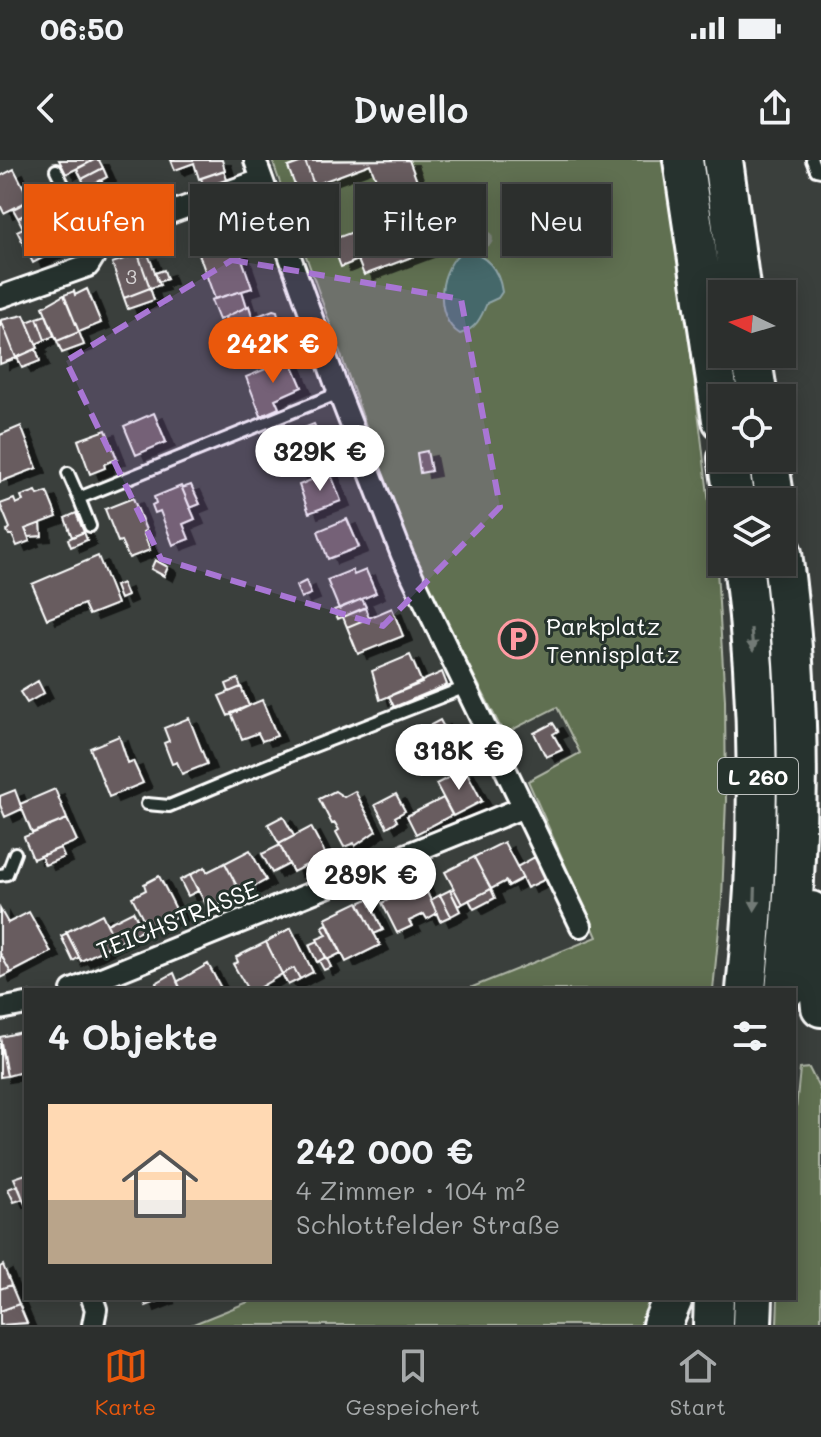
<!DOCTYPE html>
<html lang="de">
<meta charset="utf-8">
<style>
body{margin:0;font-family:Mali,sans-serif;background:#343735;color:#f1f3f6;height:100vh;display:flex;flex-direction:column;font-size:30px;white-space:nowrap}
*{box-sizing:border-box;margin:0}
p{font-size:26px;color:#a6a9aa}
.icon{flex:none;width:44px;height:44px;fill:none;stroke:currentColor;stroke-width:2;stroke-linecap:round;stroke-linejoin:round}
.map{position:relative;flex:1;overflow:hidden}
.panel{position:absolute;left:24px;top:828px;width:772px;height:312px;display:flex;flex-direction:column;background:#2c2f2d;border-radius:0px;box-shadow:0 4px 20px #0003,0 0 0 2px #484a49}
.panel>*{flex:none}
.guide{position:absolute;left:24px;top:24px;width:774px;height:72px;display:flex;gap:16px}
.needle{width:52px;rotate:275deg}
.fabs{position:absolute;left:708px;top:120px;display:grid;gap:16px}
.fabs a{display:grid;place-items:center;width:88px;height:88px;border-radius:0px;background:#2c2f2d;box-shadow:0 4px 20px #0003,0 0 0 2px #484a49;font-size:40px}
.price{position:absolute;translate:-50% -68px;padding:0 18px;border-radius:28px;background:#fff;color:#222;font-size:26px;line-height:52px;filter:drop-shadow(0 2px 4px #0008)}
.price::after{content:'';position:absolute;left:50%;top:48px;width:24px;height:18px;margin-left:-12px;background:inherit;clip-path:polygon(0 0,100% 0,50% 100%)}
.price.on{background:#ea580c;color:#fff}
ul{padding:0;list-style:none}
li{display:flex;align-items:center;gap:24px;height:200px;padding:0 24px}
li span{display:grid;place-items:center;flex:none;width:224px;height:160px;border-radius:0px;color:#555}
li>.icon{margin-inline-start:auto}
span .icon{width:96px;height:96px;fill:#fffc;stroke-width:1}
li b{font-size:34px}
h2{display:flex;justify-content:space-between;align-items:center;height:96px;padding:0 24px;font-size:34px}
.tag{padding:0 28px;border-radius:0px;background:#2c2f2d;box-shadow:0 4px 20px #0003,0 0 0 2px #484a49;font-size:28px;line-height:72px}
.tag.on{background:#ea580c;color:#fff}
.status{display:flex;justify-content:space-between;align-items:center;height:56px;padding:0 40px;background:#2c2f2d;direction:ltr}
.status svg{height:22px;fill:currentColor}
header{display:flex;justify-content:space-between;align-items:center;height:104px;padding:0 24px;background:#2c2f2d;font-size:36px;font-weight:600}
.menu{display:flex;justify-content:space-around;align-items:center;height:112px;border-top:2px solid #484a49;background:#2c2f2d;font-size:22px;color:#a6a9aa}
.menu a{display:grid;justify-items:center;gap:4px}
.menu .on{color:#ea580c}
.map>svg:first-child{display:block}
.green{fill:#606f51;stroke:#b0b7a8;stroke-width:2}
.water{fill:#44676b;stroke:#8fa4a6;stroke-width:2}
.building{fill:#675c5f;stroke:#fff;stroke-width:2;filter:url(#shadow)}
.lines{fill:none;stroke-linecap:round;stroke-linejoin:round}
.lane-casing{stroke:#fff;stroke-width:16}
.street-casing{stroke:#fff;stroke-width:26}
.highway-casing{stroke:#fff;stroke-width:44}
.lane{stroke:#26332d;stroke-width:10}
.street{stroke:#26332d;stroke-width:20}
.highway{stroke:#26332d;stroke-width:38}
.tree{fill:#7f857c}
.oneway{fill:#727a76}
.marked{fill:#a976d5;fill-opacity:0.2;stroke:#a976d5;stroke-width:6;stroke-dasharray:16 10;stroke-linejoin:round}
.labels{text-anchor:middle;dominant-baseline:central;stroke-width:6;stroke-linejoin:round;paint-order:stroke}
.number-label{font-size:20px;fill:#d9d6d7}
.shield{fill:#26332d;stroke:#bec2c0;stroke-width:2}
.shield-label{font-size:22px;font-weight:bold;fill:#fff}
.poi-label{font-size:24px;fill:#fff;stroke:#26332d;text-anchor:start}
.street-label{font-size:24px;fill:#fff;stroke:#26332d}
</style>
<div class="status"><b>06:50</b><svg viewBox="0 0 49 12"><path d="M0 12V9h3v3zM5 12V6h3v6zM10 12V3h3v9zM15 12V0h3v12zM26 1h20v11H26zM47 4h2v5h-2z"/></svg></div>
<header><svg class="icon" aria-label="back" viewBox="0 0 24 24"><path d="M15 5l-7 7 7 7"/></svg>Dwello<svg class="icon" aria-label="share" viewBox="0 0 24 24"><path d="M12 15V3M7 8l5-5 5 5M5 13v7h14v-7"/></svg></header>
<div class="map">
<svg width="821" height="1165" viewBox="0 0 821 1165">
<defs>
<filter id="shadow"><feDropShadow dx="9" dy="5" stdDeviation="0" flood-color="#0009"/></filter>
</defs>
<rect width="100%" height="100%" fill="#3a3f3c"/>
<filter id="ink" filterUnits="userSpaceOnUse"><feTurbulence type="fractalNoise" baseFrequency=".0125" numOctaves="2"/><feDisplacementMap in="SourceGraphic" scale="16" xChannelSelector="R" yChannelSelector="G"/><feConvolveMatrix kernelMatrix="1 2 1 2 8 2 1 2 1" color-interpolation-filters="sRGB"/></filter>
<g filter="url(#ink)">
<!-- green -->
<path class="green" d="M272,0H668L717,410L725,540L726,640L722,739L713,830H465L597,777L528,621L580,593L557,547L504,574L411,393Z
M809,908L821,932V1165H777L778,1138H794V969L800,909Z
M258,1138H656L642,1165H191Z"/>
<!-- water -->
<path class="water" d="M464,90C487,95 499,109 502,132L498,138L487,143C481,158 476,169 460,174C432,156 439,106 464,90Z"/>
<!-- building -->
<path class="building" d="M59,0H94L66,14Z
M94,0H99L103,8L82,19L77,9Z
M171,0H222L225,10L199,19L194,3L175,10Z
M409,0L441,86L364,115L358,100L341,107L331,80L402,54L391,25L380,29L370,4L314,25L305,1Z
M305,1L322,46L305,52L288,7Z
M103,8L107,17L86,28L82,19Z
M14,9L30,40L4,53L0,45V16Z
M224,10L227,20L204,28L201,18Z
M101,20L117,52L91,65L75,33Z
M33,39L38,48L18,58L13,49Z
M235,42L240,56L228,60L227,56L213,61L210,51Z
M38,48L43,58L23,68L18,58Z
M227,56L252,128L215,139L190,69Z
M43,58L59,89L33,103L17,71Z
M138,94L150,128L124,138L112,103Z
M148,94L160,125L150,128L139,97Z
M164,110L167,119L158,122L155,113Z
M150,128L154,140L128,149L124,138Z
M87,129L101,163L79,172L64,135L74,131L75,135Z
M242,131L247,147L219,160L211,140Z
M64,135L79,172L57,181L43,147Z
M249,146L253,159L229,167L225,157Z
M273,150L277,151L284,178L236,199L221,170Z
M24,155L38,188L16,198L1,160Z
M46,155L54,176L45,180L37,158Z
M37,158L45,180L36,184L27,162Z
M1,160L16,198L0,204V161Z
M79,172L84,185L62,193L57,181Z
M36,189L40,201L22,208L17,197Z
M290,199L302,227L275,239L279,248L261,256L246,217Z
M154,253L166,282L136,295L124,266Z
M314,264L327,292L310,298L307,291L291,297L283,276Z
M21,266L37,308L0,322V275Z
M106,270L117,299L104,304L105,308L90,314L78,280Z
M427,291L431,311L420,313L417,293Z
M327,292L331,300L298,314L295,308L311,301L310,298Z
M330,312L341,341L309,353L299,325Z
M191,325L200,344L190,348L182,328Z
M181,326L195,359L183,364L189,379L173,385L160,351L155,353L152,345L156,343L154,337Z
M36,331L38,335L47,332L57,357L25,369L30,381L17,386L12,375H9L7,371L10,368L0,344L14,339L16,344L23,341L21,336Z
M133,338L146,370L143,372L150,390L129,398L121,381L118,382L105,349Z
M76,353L84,372L72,377L65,358Z
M347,359L359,387L328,399L318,371Z
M41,363L42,376L29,377L25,369Z
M84,372L87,380L71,387L68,379Z
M98,396L117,444L89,455L84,444L47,459L32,424Z
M155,400L168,407L164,416L151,409Z
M352,410L354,415L366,410L376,433L339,449L327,420Z
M306,421L311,434L301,438L296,426Z
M122,423L127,436L120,439L115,426Z
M362,439L366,447L338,459L334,450Z
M365,448L369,458L347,467L343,457Z
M392,448L403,476L358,494L347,467Z
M410,495L422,523L380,540L372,511Z
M442,512L447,525L394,547L389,536Z
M238,519L241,527L229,532L226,524Z
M38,521L44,533L27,543L20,532Z
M241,527L249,546L228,556L219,536Z
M262,540L277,576L262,581L258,573L242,579L231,553Z
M189,558L207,604L182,614L177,602L172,604L164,583L169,581L164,568Z
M440,560L457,591L428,606L412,575Z
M553,563L558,571L553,574L562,590L546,597L534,573Z
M119,576L128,603L133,601L143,623L109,637L90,588Z
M420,590L428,606L413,613L407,604L405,597Z
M465,609L482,641L453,656L436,624Z
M55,629L67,659L32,673L20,644Z
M15,630L22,649L5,657L0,645V636Z
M335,631L344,637L355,631L376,671L355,686L354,683L344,687L336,672L339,670L335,663L332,664L319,639Z
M396,634L405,651L395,657L397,661L387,667L375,645Z
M443,638L452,655L416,674L407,656Z
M283,656L294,676L279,684L268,664Z
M67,659L77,681L33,699L24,677Z
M311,667L326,695L293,712L279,684Z
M504,682L523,718L508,726L506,721L491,729L474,697Z
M280,685L289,704L272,713L262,694Z
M60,688L64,697L45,705L41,696Z
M250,690L266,720L241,734L225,703Z
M474,697L491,729L462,744L445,712Z
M535,697L546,719L527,728L517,707Z
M225,703L241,734L209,750L190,715L205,707L207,712Z
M190,715L198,731L188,736L180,720Z
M159,716L179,755L149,770L132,737L146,730L144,724Z
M422,722L437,753L427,759L424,754L409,761L412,766L397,773L382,743Z
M454,729L462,744L458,746L450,730Z
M491,729L495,738L474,749L469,740Z
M450,730L460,751L451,756L440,735Z
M440,735L451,756L440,761L431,740Z
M368,739L383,770L374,774L359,743Z
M358,742L380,785L346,802L325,758Z
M0,749L8,763L29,752L51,792L11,813L0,793Z
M133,751L143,770L116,783L107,764Z
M102,754L116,783L81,801L66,772Z
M327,764L341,793L327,800L317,779L327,775L322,767Z
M291,768L313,812L300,819L294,808L282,814L266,782Z
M67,773L79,797L73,801L61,776Z
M318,781L326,797L317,802L309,785Z
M266,782L282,814L255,830H248L233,804L238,802L236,797Z
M0,793L11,813L1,818L0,816Z
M326,797L331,807L324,810L319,801Z
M208,804L222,830H181L177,822Z
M294,808L300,819L288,825L282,814Z
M174,813L181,830H160L156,823Z
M22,872L26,892V911L7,916L0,877Z
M0,883L7,916L0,917Z
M26,1014V1046L14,1018Z
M18,1025L23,1039L14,1042L8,1029Z
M3,1105L11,1125L0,1129V1107Z
M11,1125L19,1144L0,1151V1129Z
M143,1138H166L146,1146Z
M19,1144L27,1163L0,1165V1151Z"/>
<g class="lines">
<!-- lane casing -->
<g class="lane-casing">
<path id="lane" d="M812,0L816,10L821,11
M56,10L97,92
M68,313L79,338L339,233
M79,338L90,366
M147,644L169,646L309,588L466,527
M0,715L7,714L15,693"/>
</g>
<!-- street casing -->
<g class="street-casing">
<path id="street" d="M255,0L339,233L402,395L581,766
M0,137L88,106L101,85L117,72L261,20
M72,830L524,647
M0,849L26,844
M92,1138L96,1149L93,1165"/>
</g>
<!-- highway casing -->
<g class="highway-casing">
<path id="highway" d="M683,0L722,260
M723,0L741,134
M751,194L758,238
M728,298L735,342
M768,298L775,342
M782,393C802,540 801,683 785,830
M743,402C761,545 761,687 746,830
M811,751L821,847
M662,1165L673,1138
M713,1165L714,1138
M752,1165L753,1138"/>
</g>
<!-- lane -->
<use href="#lane" class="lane"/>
<!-- street -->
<use href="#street" class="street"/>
<!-- highway -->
<use href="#highway" class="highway"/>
</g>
<!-- trees -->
<circle class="tree" cx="485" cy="79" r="8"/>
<!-- one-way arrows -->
<defs><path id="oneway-solid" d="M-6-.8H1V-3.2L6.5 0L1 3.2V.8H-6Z" transform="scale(2)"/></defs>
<g class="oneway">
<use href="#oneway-solid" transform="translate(752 480) rotate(85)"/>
<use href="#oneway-solid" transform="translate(755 739) rotate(92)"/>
</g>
</g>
<!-- marked area -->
<path class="marked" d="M232,100L461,139L500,347L383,466L161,399L66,201Z"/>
<!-- icons -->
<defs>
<g id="parking-ring" transform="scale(2)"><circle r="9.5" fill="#26332d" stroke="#ff9aa2" stroke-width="1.5"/><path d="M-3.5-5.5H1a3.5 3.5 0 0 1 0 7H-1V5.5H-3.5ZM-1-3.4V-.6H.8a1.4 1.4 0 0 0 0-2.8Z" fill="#ff9aa2"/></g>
</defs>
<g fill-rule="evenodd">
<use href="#parking-ring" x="518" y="479"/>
</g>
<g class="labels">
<!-- number labels -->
<g class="number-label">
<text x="131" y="116">3</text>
</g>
<!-- shield labels -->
<rect class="shield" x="718" y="598" width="80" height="36" rx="6"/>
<g class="shield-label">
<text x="758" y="616">L 260</text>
</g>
<!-- poi labels -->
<g class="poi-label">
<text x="546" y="465">Parkplatz<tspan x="546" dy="28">Tennisplatz</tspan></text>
</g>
<!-- street labels -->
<g class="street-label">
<text transform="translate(177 759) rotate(-22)">TEICHSTRASSE</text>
</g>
</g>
</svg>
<div class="fabs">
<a><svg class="needle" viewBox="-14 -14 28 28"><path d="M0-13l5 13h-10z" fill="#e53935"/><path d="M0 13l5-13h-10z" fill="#a6a9aa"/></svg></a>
<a><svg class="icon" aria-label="locate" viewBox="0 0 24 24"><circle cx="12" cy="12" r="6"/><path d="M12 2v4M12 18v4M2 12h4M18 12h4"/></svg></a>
<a><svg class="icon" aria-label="layers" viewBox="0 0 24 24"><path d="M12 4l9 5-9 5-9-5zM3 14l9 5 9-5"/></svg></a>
</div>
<b class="price on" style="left:273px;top:225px">242K €</b>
<b class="price" style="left:320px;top:333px">329K €</b>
<b class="price" style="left:459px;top:632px">318K €</b>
<b class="price" style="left:371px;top:756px">289K €</b>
<div class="guide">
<a class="tag on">Kaufen</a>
<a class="tag">Mieten</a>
<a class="tag">Filter</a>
<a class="tag">Neu</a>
</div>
<section class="panel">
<h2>4 Objekte<svg class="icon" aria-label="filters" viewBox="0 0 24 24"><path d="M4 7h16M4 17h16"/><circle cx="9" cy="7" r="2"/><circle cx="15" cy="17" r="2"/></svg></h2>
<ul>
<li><span style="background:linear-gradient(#ffd9b3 60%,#b9a48a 0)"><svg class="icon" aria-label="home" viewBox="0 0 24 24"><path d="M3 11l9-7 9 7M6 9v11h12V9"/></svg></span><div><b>242 000 €</b><p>4 Zimmer · 104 m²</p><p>Schlottfelder Straße</p></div></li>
</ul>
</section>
</div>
<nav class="menu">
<a class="on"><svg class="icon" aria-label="map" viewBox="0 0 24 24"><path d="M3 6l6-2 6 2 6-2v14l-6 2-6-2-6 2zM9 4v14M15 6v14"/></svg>Karte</a>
<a><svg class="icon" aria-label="saved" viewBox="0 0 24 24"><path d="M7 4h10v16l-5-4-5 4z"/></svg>Gespeichert</a>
<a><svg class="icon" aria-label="home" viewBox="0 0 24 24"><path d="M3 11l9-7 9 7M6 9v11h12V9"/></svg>Start</a>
</nav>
